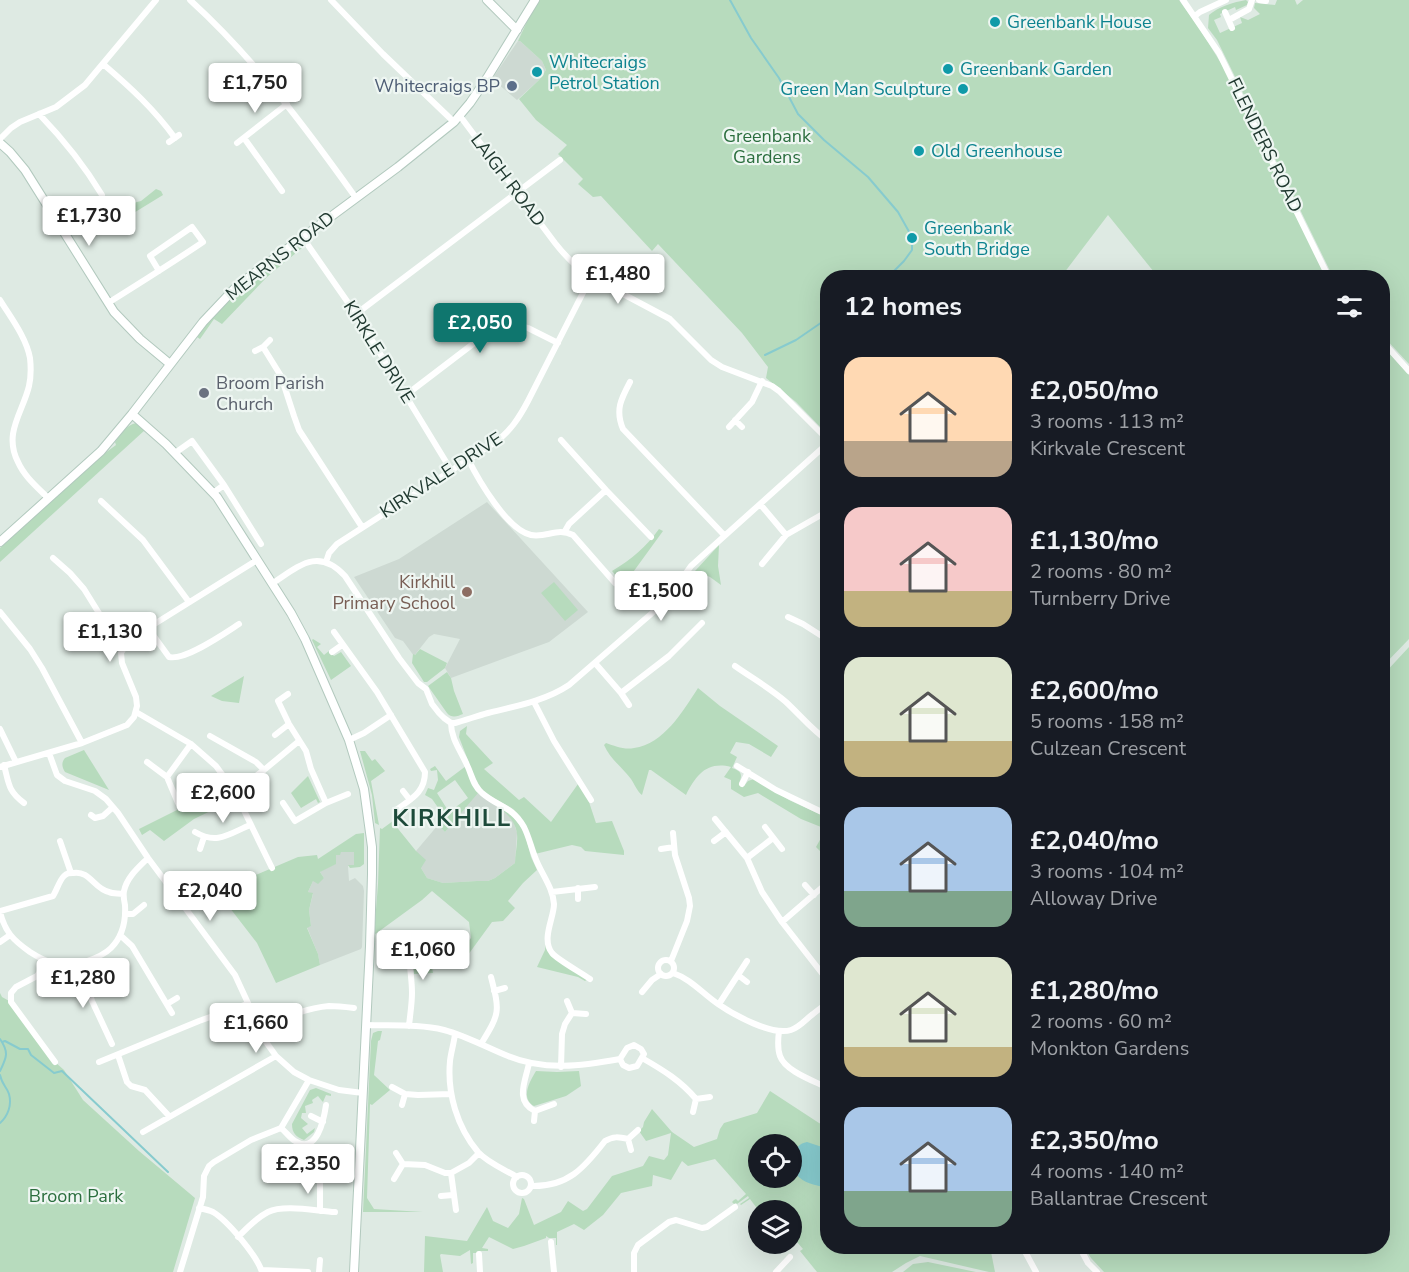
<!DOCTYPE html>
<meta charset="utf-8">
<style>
body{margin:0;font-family:"Nunito Sans",sans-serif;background:#242831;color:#f1f3f6;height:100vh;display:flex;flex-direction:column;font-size:22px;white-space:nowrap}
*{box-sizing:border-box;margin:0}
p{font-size:20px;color:#9ea1a6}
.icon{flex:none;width:33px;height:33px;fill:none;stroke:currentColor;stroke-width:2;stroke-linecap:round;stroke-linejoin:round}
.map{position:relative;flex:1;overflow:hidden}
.details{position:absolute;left:820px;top:270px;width:570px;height:984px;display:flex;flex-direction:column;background:#171b24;border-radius:24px;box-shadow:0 6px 24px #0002}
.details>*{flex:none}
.tools{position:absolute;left:748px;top:1134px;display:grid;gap:12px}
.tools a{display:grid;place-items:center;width:54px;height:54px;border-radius:50%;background:#171b24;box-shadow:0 6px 24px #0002;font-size:30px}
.price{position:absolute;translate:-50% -51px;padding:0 14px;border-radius:6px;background:#fff;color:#222;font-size:20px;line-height:39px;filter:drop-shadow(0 2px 3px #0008)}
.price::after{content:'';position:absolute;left:50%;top:36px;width:18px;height:14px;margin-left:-9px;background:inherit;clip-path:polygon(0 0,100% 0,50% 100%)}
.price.current{background:#0f766e;color:#fff}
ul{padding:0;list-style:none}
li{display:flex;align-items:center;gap:18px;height:150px;padding:0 24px}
li span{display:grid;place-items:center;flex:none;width:168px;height:120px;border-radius:18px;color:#555}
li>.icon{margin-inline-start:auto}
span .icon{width:72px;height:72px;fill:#fffc;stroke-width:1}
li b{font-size:26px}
h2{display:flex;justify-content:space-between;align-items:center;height:72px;padding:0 24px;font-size:26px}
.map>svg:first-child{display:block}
.built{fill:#cdd9d2}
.green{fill:#b7dbbd;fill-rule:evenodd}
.water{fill:#87cbce}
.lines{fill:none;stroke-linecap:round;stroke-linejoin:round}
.stream{stroke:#87cbce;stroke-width:2}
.secondary-casing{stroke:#b2c9be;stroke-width:10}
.street{stroke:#fff;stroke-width:6}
.secondary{stroke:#fff;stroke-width:8}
.culture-dot{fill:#0f9aa8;stroke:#eef6f2;stroke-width:2}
.service-dot{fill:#5c6f8a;stroke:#eef6f2;stroke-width:2}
.worship-dot{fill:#6b7280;stroke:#eef6f2;stroke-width:2}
.education-dot{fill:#8d6e63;stroke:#eef6f2;stroke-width:2}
.labels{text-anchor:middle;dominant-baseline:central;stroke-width:4.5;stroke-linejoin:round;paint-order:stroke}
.culture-label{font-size:18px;fill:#0d838f;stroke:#eef6f2;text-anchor:start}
.service-label{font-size:18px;fill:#4e5e75;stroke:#eef6f2;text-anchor:end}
.park-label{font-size:18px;fill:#2b6e3e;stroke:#eef6f2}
.street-label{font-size:18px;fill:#203930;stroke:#eef6f2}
.worship-label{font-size:18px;fill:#5b616d;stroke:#eef6f2;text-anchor:start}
.education-label{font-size:18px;fill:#785e54;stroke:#eef6f2;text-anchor:end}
.district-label{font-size:24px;font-weight:bold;letter-spacing:1.5px;fill:#1d4a3a;stroke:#eef6f2}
</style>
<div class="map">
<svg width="1409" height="1272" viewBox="0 0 1409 1272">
<rect width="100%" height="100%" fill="#deeae3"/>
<!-- built -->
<path class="built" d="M518,41H520L542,61L546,70L539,80L517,100L492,79Z
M487,502L588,612L549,642L451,678L445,668L460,639L434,634L429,637L414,656L403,641L395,638L354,577L399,559Z
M477,792L508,814L514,823L517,833L515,863L495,878L488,881H477L443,883L427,878L421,868L416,851L438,825L445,832Z
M354,851V865L348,866L349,881L355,878L363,886L364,891L362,947L361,949L320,965L318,954L307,927L311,926L309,910L313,894L308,892L313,881L324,878L320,872L336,855L341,852Z"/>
<!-- green -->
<path class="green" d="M539,0H1179L1199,28L1231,79L1275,175L1304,228L1326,277H1158L1108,215L1061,277L828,278V435L796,402L766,378L768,367L742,333L658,244L652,251L601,196L593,197L578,184L583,179L558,154L567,145L536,120L519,99L539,80L546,70L542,61L520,41H518L531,13Z
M1246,0L1248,2L1247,5L1236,10L1235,7L1220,14L1221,17L1214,20L1220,33L1242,23L1240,17L1248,20L1260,14L1254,8L1255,3L1275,5L1277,0H1295L1297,5L1303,0H1409V364L1383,336V278L1333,277L1217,40L1208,28L1209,15C1218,7 1234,2 1246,0Z
M156,189L161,191L163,195L132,214L129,229L125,231L113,211L121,206L141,201Z
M296,247L302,248L267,277L222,324L214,319L200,339L197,337C222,299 260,274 296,247Z
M1383,346L1409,375V639L1383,666Z
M136,423L145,430L0,562V548L101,456L116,445L115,442C122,433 125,426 136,423Z
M659,529L663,531L631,575L622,583L612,571C632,559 646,547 659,529Z
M719,545L718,566L721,585L710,577L695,571Z
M554,582L578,610L565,621L541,593Z
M313,639L321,644L317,647L324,655L329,651L334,656L341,652L351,666L331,680L312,640Z
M1409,647V1272H1104L1091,1258L1084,1247L1383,1246V675Z
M420,649L447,663L445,668L427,682H424L412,663L413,654L415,655Z
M447,672L451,678L454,691L463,714C458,716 452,719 447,713L428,686Z
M244,676L239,703L222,701L211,696Z
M698,688L720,706L778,746L771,757L749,744L736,742L730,753L737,757L732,768C741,771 743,774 739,783L744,786L748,781L754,779L789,800L828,818V836L823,847L828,850V859L816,847L826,829L801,819L758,793L744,797L731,789V780L724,777L731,767C707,761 696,775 686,795L651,770H649L642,795C637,791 635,785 631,779C622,767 610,759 604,745L606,743C615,746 624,750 634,748C664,744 683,711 698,688Z
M467,726L466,734L493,763L484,769L519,800L524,797L551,822L578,784L588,799L596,823L612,821L624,851V855L585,851L581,847L572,845L535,854L520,816L513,809L482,791L476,781L459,737L460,731Z
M84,750L109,790L65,772C62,767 61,763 65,758Z
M360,751H365L372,761L375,759L385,771L371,781L379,825L375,823L372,795Z
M435,766L446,781L466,766L474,786L508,811L519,824L525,834L531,857L537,870L523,883L508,901L515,908L503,921L492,922L465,959L461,950L471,938L469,922L432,891L422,900L374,935L378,884L380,828L382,829L397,818H399L402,824L397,827L399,830L416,851L426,860L421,868L427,878L443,883L477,881H488L495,878L515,863C515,854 518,843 517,834C515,814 492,803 478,793L445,832L438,825L444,816L432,799L425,795L428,788L434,790L438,780L437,770L431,771L430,769ZM455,780L468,798L449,812L437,793Z
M308,776L320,802L318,803L316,799L301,808L291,793Z
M219,781L231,801L194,819L164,841L150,830L142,835L139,829L183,807Z
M364,833V864L360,867L350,868L348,865H354V852H341L340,855H336V864L320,872L324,878L318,884L313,881L308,892L313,893L309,910L311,926L307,928L318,954L320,965L276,983L257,943L216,890L242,881L298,857L317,855L318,859L356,834Z
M546,942L549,953L588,979L585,981L578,977L537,967L545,950Z
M416,950L421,956L429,952L436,965L432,967L433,973L414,974C413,966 411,958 416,950Z
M0,993L2,997L11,1002L55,1062L64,1070L83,1100L139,1151L195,1198L173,1272H0Z
M378,1031H382L380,1040L378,1041L374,1075L390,1090L372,1105L370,1104L367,1198L374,1209L423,1212H363L371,1041L373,1033Z
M536,1071L557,1072L579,1071L581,1086L566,1096L534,1106C520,1098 530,1081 536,1071Z
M316,1088L331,1094V1096L326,1095L323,1102L322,1101L318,1096L312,1100L313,1103L305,1106L306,1113H302L301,1118L308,1124L302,1128L307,1134L315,1128L314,1132L304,1140C296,1137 292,1133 292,1124L310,1090Z
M770,1091L819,1123L828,1127V1246L990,1247L995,1272H989L920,1256L906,1263L892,1272H817L800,1251L803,1249L797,1242L793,1245L792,1244V1210L759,1211L750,1199L741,1205L740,1204L749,1198L748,1196L737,1204L736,1203L734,1204L732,1202L734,1200L736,1199L738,1201L746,1194L715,1159L688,1166L682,1161L671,1180L653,1175L652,1186L621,1193L603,1215L584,1230L574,1224L557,1232V1245H556V1238H549L546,1236V1238L524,1246L513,1249L489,1237L482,1248L488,1249V1251H479V1253H473V1263L471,1264L470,1250L460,1256L441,1254L440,1255L443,1272H424L425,1236L467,1241L487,1207L493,1221L508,1228L519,1214L522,1198L524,1199L534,1225L561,1212L568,1201L583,1211L587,1209L612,1176L643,1166L649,1156L664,1160L668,1155L671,1133L646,1141L639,1131L643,1127L644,1122L652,1109L672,1132L694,1147L717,1139L720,1129L724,1123L757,1113ZM759,1144H792V1178H759Z
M928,1262L976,1272H903L913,1264Z"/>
<!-- water -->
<path class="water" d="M807,1142L828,1149V1188C820,1186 806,1184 800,1178C789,1169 791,1144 807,1142Z"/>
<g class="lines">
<!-- stream -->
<path class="stream" d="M730,0L751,38L779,78L798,114L824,140L868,177L898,212L912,237V250L904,261L887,278
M765,355L796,340L828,318
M0,1039C9,1052 7,1057 0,1071
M2,1042L5,1041L20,1049H28L31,1055L54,1073L62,1071L168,1172
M0,1075C2,1085 7,1087 9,1094C12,1105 8,1116 0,1123"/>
<!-- secondary casing -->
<g class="secondary-casing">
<path id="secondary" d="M487,0L517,30
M0,143L10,152L25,170L114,312L140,339L170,364
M132,414L166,444L217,497L291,613L305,639L349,740L364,789L372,847V874L370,946L354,1272
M0,542L101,451L132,414L203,322L237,286L398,167L454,122L470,103L487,78L535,0"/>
</g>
<!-- street -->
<path class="street" d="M190,0C254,58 306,128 356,198
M331,0L383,54L454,122
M1183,0L1219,53L1329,278
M1259,0L1266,1
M1225,12L1232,28
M1195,16L1200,12L1226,0
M1229,20L1249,9L1252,0
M103,64C130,87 154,109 175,138
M39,114C63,139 84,165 102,195
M460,116L555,243C566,257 577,268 591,277L670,319L711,360L722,367L772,386L779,391L828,440
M244,138L282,191
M0,139L11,128L20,122L56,107L85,85L156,0
M169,142L179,135
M237,143L287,104
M303,238L356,314L451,470
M0,300C11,318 26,337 30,358C31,367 31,377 29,386C23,412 3,433 18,462C24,476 37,487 48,498
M108,303C140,283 172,263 203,242L192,227L150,256L159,271
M356,314L560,160
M1383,342L1409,371
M263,347L281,376L294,416L299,430L362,527
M255,351L263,347L270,340
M630,382C621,399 615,410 623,429L724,535
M406,395L486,334L503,325H518L528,328L558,343
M735,420L742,427
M729,427L752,402L762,381
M561,440L606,490L651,537
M175,453L192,441L224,485
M468,459C478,479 507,530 531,535C547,538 557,527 573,535L615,583
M213,493L224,485L261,544
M101,501L143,540L189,602
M760,504L786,535
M565,531L569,524L606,490
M53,558L70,573L84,589L102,618L114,643L123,649
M326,562L329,553L337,544L494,443C510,432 519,418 528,401L591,277
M762,564L786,535L828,511
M273,583C299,566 318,547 345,576L399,658L418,683L426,689L432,704L439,713L444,718L451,723
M0,612L30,649L42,668L82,743
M788,617L803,624L828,640
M148,628L169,657C185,661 225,633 239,624
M334,632L377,692L425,772C425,793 411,799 396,810
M332,652L342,645
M595,663L621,693L629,705
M735,666C752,678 770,688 786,702C800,715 812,730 828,741
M621,693L669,656L702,623
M534,702L554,741L591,800
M136,712L191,744L216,766L235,792L272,868
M451,723H455C466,720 477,716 488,713C516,706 545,701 569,685L666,601L691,566L828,443
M451,723C451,739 461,751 467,765C472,775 473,786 482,793C498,807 512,806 524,827C529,837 531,847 535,857C540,872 553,887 554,904C554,918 541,939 552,953C558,960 580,972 590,979
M0,729L16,762
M275,735L289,724
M210,736L256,762L264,770
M349,740L364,733L391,715
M49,753L57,775L65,781L95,791L106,799L118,813L148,858L235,975L266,1042L276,1056L294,1072L309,1080L339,1090L363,1093
M147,762L167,777L178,803
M4,765C9,784 8,791 24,803
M737,766L776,790L828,815
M0,767L82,743L127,725L134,717L137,706L136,697L122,663L121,653L126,645L148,628L257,560
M167,777L191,744
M742,784L748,772
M403,791L410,800
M235,792L264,770L299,741
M283,803L295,821L326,803L311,769L306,751L289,724L278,701L288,694
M326,803L348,794
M91,815L95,818L103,816L113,807
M715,819L747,858L762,892L782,922L828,981
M765,827L782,849
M195,832C217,845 229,834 250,825
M60,841L71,873
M714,841L726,832
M200,849L204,837
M661,849L674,847
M747,858L773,838
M805,885L814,895
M578,888V899
M552,892L595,887
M0,911L53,896C57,890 59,881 64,876C67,873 69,873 73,873C90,870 94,889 109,892C113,894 118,893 123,894
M0,912C5,932 13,940 30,952C50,965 64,968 87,961C96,958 104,955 111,948C123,936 126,922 125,905C124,900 123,896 124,891C127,877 138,868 148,858
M125,914H133L144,905
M782,922L826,884
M120,935L132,946L172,1013
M0,942L10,935
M658 968a8 8 0 1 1 16 0a8 8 0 1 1-16 0Z
M671,961L687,921L690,906L689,898L675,855L673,833
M47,962L37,976L16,987L11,993V1002L55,1062
M80,963L92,1001L112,1044
M673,973C691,979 703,994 718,1004C734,1015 772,1036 791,1030C800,1027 806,1019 813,1014C818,1010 823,1006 828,1003
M738,975L747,982
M494,991L505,988
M642,992L652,980L661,974
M167,1004L177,998
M719,1004L747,961
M572,1013L586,1014
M366,1025C392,1026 419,1024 444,1030C466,1036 486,1047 508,1056C544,1071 582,1066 620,1059
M409,1026C410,1015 412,1004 412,993C412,961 398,942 443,940
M259,1028C281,1019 305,1008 329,1006C337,1006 346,1007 354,1008
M779,1031C778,1039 777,1048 780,1056C785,1071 814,1081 828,1088
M455,1034C454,1043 451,1052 450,1061C447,1093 457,1127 478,1152C488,1163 504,1169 517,1177
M481,1044C500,1013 500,1012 491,977
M634,1045L641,1049L644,1054L637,1066L629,1068L623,1065L620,1059L627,1048Z
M118,1055L127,1082L131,1086L145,1090L169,1116
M642,1058C663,1070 681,1081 696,1099L693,1112
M99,1062L199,1021L247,1004
M529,1063C526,1080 514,1101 535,1111L554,1104
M561,1067L562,1034L565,1024L572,1013L567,1001
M392,1087L405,1094L418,1095L451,1094
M696,1099L710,1097
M402,1105L405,1094
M311,1116L323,1122
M534,1121L535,1111
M281,1128C286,1132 290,1138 295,1141C317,1155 324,1119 326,1105
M143,1132L276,1056
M628,1139L638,1130
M396,1153L403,1164
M451,1173L456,1210
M513 1184a9 9 0 1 1 18 0a9 9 0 1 1-18 0Z
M394,1179L403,1164L425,1165L445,1173H451L469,1163L479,1153
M320,1180V1211
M531,1186C568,1187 584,1168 605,1141C613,1136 619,1137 628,1139L631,1150
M441,1196L453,1195
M199,1208C204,1209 209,1210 213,1212C228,1221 257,1256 262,1272
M238,1237C247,1228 256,1218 268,1212C284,1204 316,1211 335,1212
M551,1242L554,1272
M1022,1246L1036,1272
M1079,1246L1088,1263L1097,1272
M1004,1248L1007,1246
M479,1254L480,1272
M262,1270L308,1272
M180,1272L203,1197L204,1176L209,1166L214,1162L251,1140L281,1128L309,1080
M319,1272L320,1260
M634,1272V1253L638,1245L669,1222L676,1220L702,1228L707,1227L735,1207
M776,1272L790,1257"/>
<!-- secondary -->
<use href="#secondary" class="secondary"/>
</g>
<!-- markers -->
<g class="culture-dot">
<circle cx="995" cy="22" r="6"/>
<circle cx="948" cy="69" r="6"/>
<circle cx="537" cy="72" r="6"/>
<circle cx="963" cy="89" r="6"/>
<circle cx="919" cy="151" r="6"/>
<circle cx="912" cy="238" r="6"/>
</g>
<circle class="service-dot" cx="512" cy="86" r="6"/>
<circle class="worship-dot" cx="204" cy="393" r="6"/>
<circle class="education-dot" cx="467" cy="592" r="6"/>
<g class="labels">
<!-- culture labels -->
<g class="culture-label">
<text x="1007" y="22">Greenbank House</text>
<text x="549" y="62">Whitecraigs<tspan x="549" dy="21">Petrol Station</tspan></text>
<text x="960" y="69">Greenbank Garden</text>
<text x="951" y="89" text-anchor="end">Green Man Sculpture</text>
<text x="931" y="151">Old Greenhouse</text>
<text x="924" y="228">Greenbank<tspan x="924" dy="21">South Bridge</tspan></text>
</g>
<!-- service labels -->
<g class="service-label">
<text x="500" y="86">Whitecraigs BP</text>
</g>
<!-- park labels -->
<g class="park-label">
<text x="767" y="136">Greenbank<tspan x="767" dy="21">Gardens</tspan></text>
<text x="76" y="1196">Broom Park</text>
</g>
<!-- street labels -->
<g class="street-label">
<text transform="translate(1265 145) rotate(64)">FLENDERS ROAD</text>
<text transform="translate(508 180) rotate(53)">LAIGH ROAD</text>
<text transform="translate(280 256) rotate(-38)">MEARNS ROAD</text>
<text transform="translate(379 352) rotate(58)">KIRKLE DRIVE</text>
<text transform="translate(441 475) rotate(-33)">KIRKVALE DRIVE</text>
</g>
<!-- worship labels -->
<g class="worship-label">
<text x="216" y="383">Broom Parish<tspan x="216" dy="21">Church</tspan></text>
</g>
<!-- education labels -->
<g class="education-label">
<text x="455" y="582">Kirkhill<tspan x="455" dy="21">Primary School</tspan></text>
</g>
<!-- district labels -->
<g class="district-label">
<text x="452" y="818">KIRKHILL</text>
</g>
</g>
</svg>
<div class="tools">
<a><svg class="icon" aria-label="locate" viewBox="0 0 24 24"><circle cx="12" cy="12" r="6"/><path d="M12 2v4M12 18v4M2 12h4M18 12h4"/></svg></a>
<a><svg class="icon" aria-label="layers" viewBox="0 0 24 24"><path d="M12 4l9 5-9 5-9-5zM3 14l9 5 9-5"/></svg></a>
</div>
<b class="price" style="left:255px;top:114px">£1,750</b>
<b class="price" style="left:89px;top:247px">£1,730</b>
<b class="price" style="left:618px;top:305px">£1,480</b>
<b class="price current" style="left:480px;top:354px">£2,050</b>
<b class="price" style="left:661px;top:622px">£1,500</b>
<b class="price" style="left:110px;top:663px">£1,130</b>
<b class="price" style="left:223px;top:824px">£2,600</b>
<b class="price" style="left:210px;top:922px">£2,040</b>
<b class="price" style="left:423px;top:981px">£1,060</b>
<b class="price" style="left:83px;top:1009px">£1,280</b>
<b class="price" style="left:256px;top:1054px">£1,660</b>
<b class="price" style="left:308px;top:1195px">£2,350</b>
<section class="details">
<h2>12 homes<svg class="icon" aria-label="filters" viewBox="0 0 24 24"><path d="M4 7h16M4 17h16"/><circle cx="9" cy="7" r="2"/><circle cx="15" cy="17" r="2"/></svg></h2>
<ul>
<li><span style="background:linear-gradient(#ffd9b3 70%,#b9a48a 0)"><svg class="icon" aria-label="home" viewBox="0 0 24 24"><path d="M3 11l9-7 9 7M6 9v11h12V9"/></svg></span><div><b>£2,050/mo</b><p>3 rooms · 113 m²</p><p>Kirkvale Crescent</p></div></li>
<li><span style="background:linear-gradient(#f6c9c9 70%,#c2b280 0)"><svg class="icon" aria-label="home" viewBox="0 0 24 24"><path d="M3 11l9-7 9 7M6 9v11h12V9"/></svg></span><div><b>£1,130/mo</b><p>2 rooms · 80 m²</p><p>Turnberry Drive</p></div></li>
<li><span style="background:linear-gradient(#dfe7d0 70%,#c2b280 0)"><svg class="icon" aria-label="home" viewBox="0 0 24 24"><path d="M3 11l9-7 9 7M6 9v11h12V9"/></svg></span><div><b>£2,600/mo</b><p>5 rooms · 158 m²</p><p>Culzean Crescent</p></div></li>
<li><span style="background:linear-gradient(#a9c7e8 70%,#7fa58c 0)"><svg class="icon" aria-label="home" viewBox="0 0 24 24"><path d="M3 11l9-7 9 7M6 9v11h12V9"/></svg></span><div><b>£2,040/mo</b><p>3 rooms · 104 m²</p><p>Alloway Drive</p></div></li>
<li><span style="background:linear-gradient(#dfe7d0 75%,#c2b280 0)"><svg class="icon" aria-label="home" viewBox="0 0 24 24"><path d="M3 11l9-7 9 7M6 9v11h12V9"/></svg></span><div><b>£1,280/mo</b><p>2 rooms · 60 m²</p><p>Monkton Gardens</p></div></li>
<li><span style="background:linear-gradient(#a9c7e8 70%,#7fa58c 0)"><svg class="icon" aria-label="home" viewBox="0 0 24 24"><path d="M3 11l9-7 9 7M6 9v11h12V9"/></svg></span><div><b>£2,350/mo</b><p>4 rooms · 140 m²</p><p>Ballantrae Crescent</p></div></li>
</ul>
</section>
</div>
